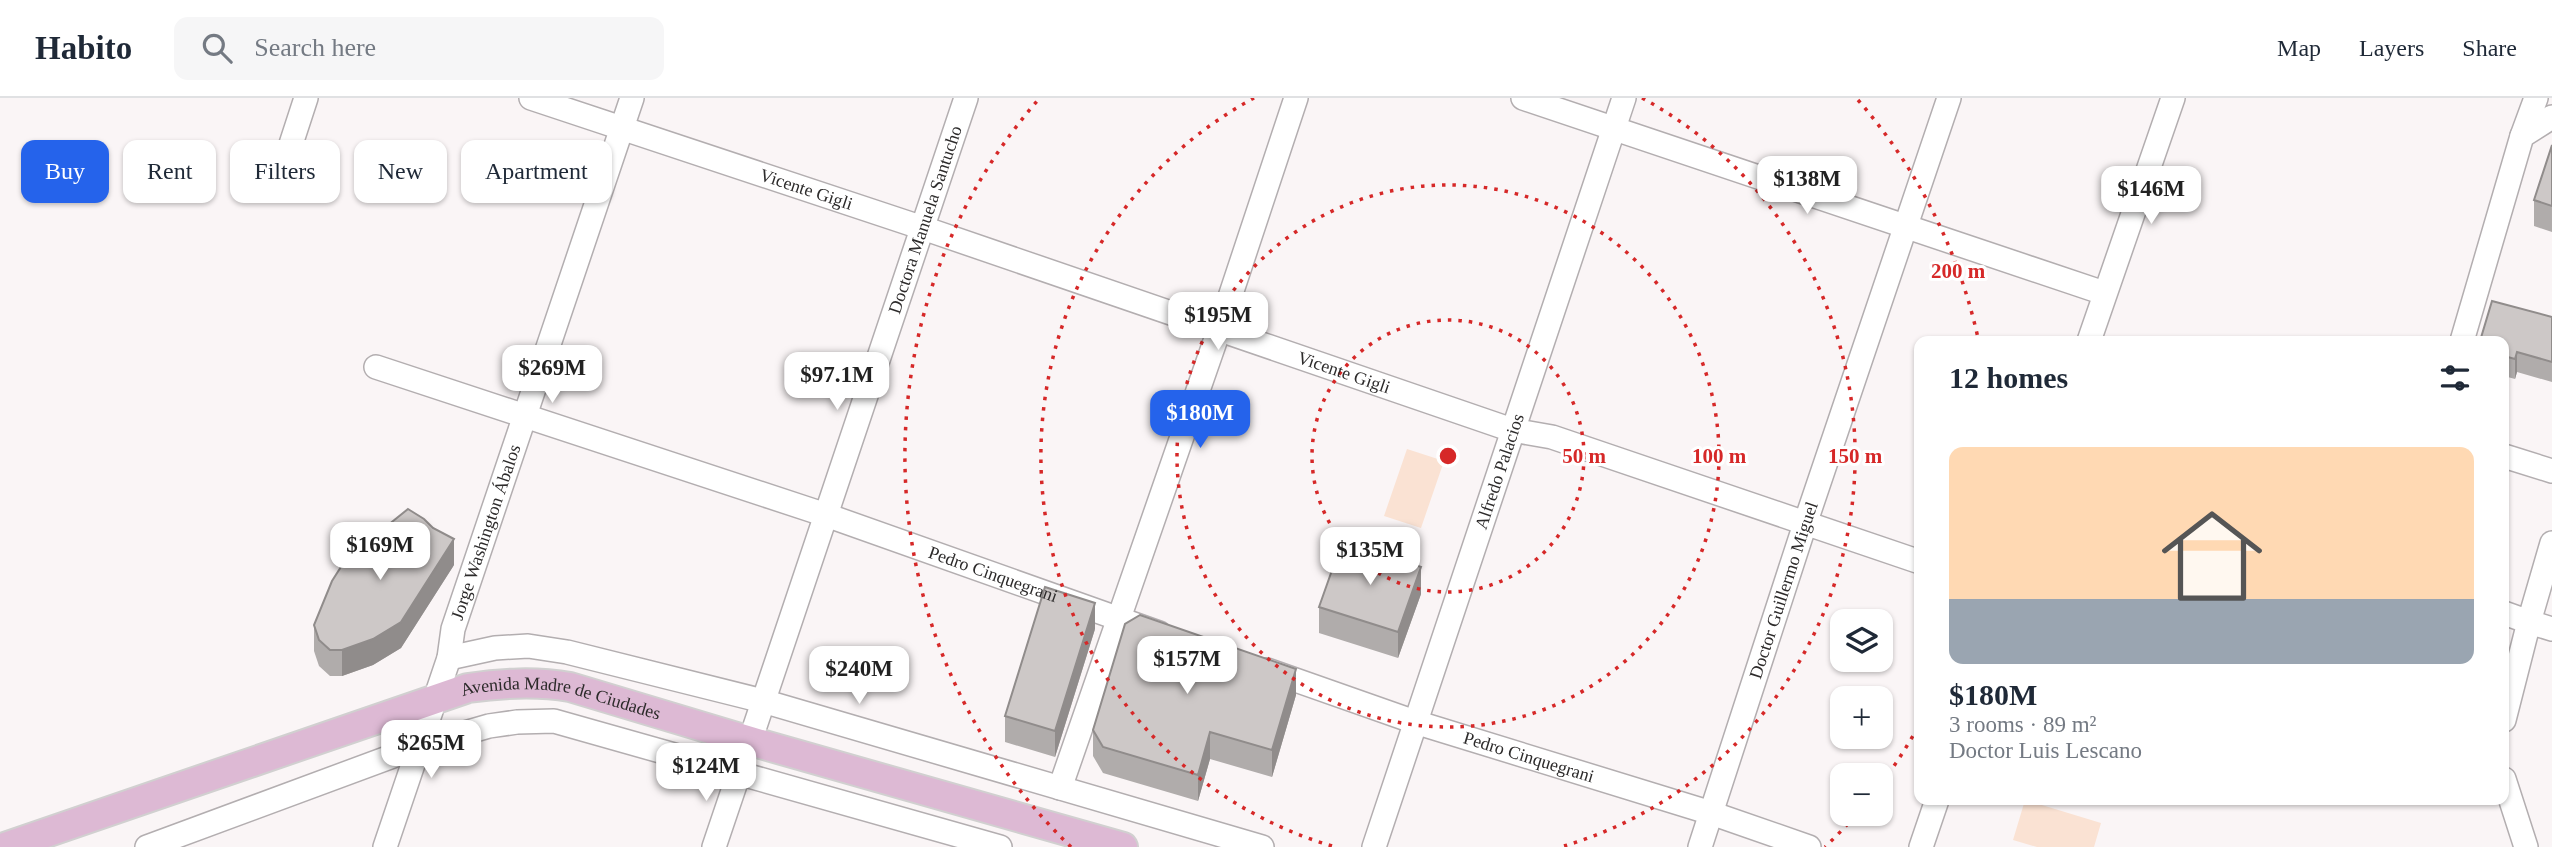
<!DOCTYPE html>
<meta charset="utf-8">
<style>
body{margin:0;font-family:"Times New Roman",serif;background:#f6f6f7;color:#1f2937;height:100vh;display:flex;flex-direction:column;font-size:26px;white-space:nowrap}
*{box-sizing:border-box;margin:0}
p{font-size:23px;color:#747a83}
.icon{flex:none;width:38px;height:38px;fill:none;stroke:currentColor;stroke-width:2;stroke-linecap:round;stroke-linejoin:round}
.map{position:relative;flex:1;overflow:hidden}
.panel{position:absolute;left:1914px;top:238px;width:595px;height:469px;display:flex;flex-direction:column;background:#fff;border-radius:14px;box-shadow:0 2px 5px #0004}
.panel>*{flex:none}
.banner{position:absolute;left:21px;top:42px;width:665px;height:63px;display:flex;gap:14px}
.tools{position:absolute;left:1830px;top:511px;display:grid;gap:14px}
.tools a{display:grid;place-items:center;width:63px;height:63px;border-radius:14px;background:#fff;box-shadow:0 2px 5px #0004;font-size:35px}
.price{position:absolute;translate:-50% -60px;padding:0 16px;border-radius:14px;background:#fff;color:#222;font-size:23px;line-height:46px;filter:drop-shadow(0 2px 4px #0008)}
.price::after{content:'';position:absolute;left:50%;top:42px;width:21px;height:16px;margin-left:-10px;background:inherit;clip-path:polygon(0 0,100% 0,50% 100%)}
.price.selected{background:#2563eb;color:#fff}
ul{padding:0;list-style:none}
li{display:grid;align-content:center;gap:14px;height:371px;padding:0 35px}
li span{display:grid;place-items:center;height:217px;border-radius:14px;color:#555}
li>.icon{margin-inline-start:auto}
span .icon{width:126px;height:126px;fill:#fffc;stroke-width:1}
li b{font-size:30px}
h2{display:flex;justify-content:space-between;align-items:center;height:84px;padding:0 35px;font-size:30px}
.chip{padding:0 24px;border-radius:14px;background:#fff;box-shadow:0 2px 5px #0004;font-size:24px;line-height:63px}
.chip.selected{background:#2563eb;color:#fff}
header{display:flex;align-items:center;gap:42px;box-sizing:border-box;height:98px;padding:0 35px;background:#fff;border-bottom:2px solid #e0e1e3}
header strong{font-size:33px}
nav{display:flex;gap:38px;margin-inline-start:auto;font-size:24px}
.search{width:490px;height:63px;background:#f6f6f7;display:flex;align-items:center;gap:18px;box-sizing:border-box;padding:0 24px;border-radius:14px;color:#747a83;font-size:26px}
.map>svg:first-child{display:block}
.green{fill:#fae2d3}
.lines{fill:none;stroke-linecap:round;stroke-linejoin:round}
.minor-casing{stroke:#b3aeb0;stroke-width:26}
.major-casing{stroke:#d1d0d0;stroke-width:32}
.minor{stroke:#fff;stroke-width:23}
.major{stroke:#ddb9d4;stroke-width:28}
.wall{fill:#b0acab}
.shaded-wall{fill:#908c8b}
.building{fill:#cdc8c7;stroke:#908c8b;stroke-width:2}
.ring{fill:none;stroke:#d62828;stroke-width:3.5;stroke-dasharray:3.5 7}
.labels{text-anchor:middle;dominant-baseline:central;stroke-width:6;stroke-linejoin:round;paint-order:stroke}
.street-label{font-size:18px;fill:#2d2b2b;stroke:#fff}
.centre{fill:#d62828;stroke:#fff;stroke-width:3.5}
.ring-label{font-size:21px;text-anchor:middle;font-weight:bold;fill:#d62828;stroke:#fff;stroke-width:6;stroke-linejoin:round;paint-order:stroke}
</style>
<header>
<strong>Habito</strong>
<div class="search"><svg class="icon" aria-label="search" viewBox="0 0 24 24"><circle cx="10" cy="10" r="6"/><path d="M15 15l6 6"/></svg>Search here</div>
<nav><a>Map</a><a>Layers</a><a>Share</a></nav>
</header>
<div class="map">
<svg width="2552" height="749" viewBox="0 0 2552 749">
<rect width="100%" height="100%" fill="#faf5f6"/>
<!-- green -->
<path class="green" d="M1407,351L1444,363L1421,430L1384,418Z
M2025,702L2101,725L2094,749H2037L2013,742Z"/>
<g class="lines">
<!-- minor casing -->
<g class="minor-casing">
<g id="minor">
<path id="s1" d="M531,0L923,130L1512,332L1552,339L1920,464"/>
<path d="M1523,0L2104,195"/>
<path d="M2522,38L2536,0"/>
<path d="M291,46L306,0"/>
<path d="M2089,243L2173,0"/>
<path d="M2462,243L2522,38L2552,19"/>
<path id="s2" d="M376,269L826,417L1159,535"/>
<path d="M2504,358L2552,373"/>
<path d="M2504,515L2529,524L2552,445"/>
<path d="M449,560L495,550L528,548L567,554L763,603L1262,749"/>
<path id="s3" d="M1267,572L1415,624L1711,715L1809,749"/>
<path d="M2504,622L2529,524L2552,531"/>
<path id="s4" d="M750,643L966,0"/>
<path d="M2504,681L2526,749"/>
<path d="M1060,690L1219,232L1296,0"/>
<path d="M147,749L420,648L489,628L517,624L554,623L1000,749"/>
<path id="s5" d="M385,749L449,560L453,531L632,0"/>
<path d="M714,749L739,675"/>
<path id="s6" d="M1374,749L1624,0"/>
<path id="s7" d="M1700,749L1805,426L1949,0"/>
<path d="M1921,749L1937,702"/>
</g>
</g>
<!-- major casing -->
<g class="major-casing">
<g id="major">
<path id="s8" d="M5,749L468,590C503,585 535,583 570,589L750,643L1123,749"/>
</g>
</g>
<!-- minor -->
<use href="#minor" class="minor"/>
<!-- major -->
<use href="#major" class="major"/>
</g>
<!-- wall -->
<path class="wall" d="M2552,47V134L2534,128V102Z
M2552,219V284L2517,274L2515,281L2504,278V243Z
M454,467L401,550L373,567L342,578H330L319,568L314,553V527Z
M1421,496L1398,560L1319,535V509Z
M1095,531L1055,659L1005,644V618Z
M1296,597L1272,679L1210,661L1198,703L1103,675L1093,658V632Z"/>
<!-- shaded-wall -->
<path class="shaded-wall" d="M2517,254V274L2515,281V261Z
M454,441V467L401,550L373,567L342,578V552Z
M1421,469V496L1398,560V534Z
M1095,505V531L1055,659V633Z
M2507,516V536L2504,549V529Z
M1296,571V597L1272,679V652Z
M1210,634V661L1198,703V677Z"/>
<!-- building -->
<path class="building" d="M2552,47V108L2534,102Z
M2492,203L2552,219V264L2517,254L2515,261L2504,258V243H2480Z
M408,411L424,421L433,430L454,441L401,524L373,541L342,552H330L319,542L314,527L332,483L346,461Z
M1342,444L1421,469L1398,534L1319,509Z
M1045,489L1095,505L1055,633L1005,618Z
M2504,515L2507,516L2504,529Z
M1140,517L1296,571L1272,652L1210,634L1198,677L1103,649L1093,632L1125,526Z"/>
<!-- distance rings -->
<g class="ring">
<circle cx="1448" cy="358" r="136"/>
<circle cx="1448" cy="358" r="271"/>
<path d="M1332 748A407 407 0 0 1 1254 0M1642 0A407 407 0 0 1 1564 748"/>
<path d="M1918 629A543 543 0 0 1 1882 685M1855 718A543 543 0 0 1 1825 749M1071 749A543 543 0 0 1 1038 2M1858 2A543 543 0 0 1 1978 240"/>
</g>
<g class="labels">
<!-- street labels -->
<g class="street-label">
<text stroke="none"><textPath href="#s1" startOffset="290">Vicente Gigli</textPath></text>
<text stroke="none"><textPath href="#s4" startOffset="550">Doctora Manuela Santucho</textPath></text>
<text stroke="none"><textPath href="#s1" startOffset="858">Vicente Gigli</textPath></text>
<text stroke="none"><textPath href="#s6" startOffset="396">Alfredo Palacios</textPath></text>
<text stroke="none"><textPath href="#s5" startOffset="331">Jorge Washington Ábalos</textPath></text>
<text stroke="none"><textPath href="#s2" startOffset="651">Pedro Cinquegrani</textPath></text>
<text stroke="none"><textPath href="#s7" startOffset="270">Doctor Guillermo Miguel</textPath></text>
<text stroke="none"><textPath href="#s8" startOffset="584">Avenida Madre de Ciudades</textPath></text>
<text stroke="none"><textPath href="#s3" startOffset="276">Pedro Cinquegrani</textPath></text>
</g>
</g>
<circle cx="1448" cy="358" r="10" class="centre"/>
<g class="ring-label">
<text x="1958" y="180">200 m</text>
<text x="1584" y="365">50 m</text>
<text x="1719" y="365">100 m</text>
<text x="1855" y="365">150 m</text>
</g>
</svg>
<div class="tools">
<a><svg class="icon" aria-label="layers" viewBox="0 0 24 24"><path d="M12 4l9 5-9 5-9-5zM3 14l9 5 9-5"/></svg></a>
<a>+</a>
<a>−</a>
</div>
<b class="price" style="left:1807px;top:118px">$138M</b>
<b class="price" style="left:2151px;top:128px">$146M</b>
<b class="price" style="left:1218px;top:254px">$195M</b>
<b class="price" style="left:552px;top:307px">$269M</b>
<b class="price" style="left:837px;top:314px">$97.1M</b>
<b class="price selected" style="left:1200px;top:352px">$180M</b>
<b class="price" style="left:380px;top:484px">$169M</b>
<b class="price" style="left:1370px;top:489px">$135M</b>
<b class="price" style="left:1187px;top:598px">$157M</b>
<b class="price" style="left:859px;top:608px">$240M</b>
<b class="price" style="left:431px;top:682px">$265M</b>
<b class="price" style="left:706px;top:705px">$124M</b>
<div class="banner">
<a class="chip selected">Buy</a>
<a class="chip">Rent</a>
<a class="chip">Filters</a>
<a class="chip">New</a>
<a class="chip">Apartment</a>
</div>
<section class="panel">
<h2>12 homes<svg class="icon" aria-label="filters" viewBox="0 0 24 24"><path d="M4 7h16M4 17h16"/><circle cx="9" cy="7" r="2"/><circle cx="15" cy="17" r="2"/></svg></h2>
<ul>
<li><span style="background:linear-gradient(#ffd9b3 70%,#9aa5b1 0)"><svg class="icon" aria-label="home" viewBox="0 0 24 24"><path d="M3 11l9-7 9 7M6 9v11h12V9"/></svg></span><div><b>$180M</b><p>3 rooms · 89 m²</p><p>Doctor Luis Lescano</p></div></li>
</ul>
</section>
</div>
